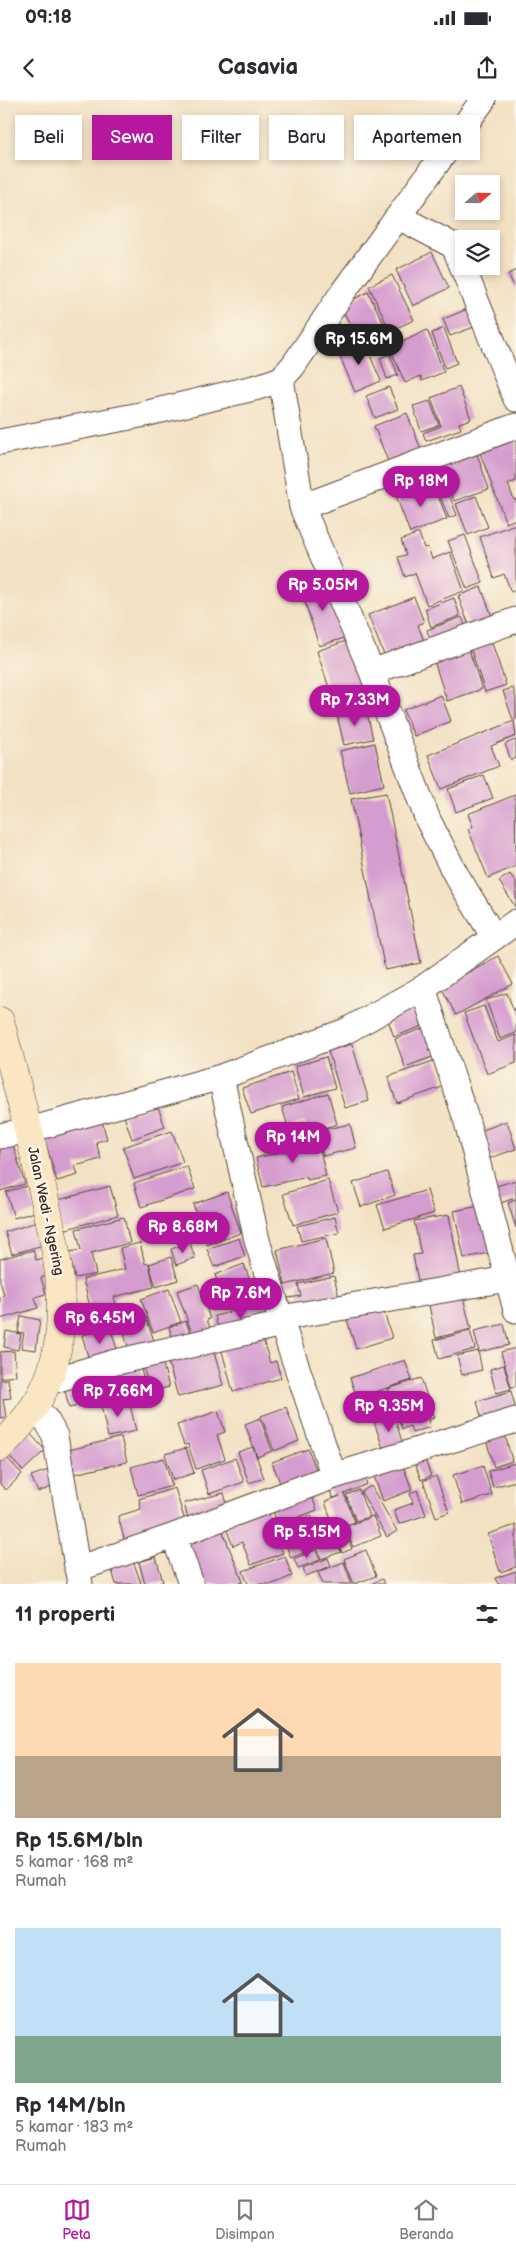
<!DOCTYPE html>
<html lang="id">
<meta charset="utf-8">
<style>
body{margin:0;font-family:"Balsamiq Sans",sans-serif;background:#f7f7f7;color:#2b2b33;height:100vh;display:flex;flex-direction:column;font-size:19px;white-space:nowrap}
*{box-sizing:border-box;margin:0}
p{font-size:16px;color:#7c7c81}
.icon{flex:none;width:28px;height:28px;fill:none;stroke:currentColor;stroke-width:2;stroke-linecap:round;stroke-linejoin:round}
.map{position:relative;height:1484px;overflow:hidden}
.details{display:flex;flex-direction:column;background:#fff;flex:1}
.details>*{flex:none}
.guide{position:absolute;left:15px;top:15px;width:486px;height:45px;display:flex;gap:10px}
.needle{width:32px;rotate:70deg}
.tools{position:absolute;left:455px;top:75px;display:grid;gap:10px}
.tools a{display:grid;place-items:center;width:45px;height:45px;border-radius:0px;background:#fff;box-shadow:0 2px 8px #0003;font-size:25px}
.price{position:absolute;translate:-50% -42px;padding:0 11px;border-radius:18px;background:#b5179e;color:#fff;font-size:16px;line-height:32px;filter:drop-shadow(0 1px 2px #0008)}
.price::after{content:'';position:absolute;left:50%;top:30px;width:15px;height:11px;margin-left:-8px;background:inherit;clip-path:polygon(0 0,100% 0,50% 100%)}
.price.selected{background:#222;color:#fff}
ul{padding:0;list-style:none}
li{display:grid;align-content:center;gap:10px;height:265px;padding:0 15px}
li span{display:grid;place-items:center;height:155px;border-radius:0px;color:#555}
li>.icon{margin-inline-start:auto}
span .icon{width:90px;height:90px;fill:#fffc;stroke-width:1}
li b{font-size:21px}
h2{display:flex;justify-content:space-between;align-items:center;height:60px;padding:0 15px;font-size:21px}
.tag{padding:0 18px;border-radius:0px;background:#fff;box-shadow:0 2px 8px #0003;font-size:18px;line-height:45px}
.tag.selected{background:#b5179e;color:#fff}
.status{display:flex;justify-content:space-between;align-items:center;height:35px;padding:0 25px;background:#fff;direction:ltr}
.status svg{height:14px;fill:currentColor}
header{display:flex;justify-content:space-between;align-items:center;height:65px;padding:0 15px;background:#fff;font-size:22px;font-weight:600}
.tabs{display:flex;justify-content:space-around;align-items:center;height:70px;border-top:1px solid #e1e1e2;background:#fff;font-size:14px;color:#7c7c81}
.tabs a{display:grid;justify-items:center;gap:2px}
.tabs .selected{color:#b5179e}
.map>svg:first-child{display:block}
.building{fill:#d59ccf}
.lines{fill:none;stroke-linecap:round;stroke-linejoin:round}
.minor-casing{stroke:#564537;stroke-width:27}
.secondary-casing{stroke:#564537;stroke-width:29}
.minor{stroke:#fff;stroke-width:25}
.secondary{stroke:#fbe6c4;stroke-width:28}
.labels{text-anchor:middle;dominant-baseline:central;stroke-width:5;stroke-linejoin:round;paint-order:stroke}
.street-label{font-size:14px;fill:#3b2a1e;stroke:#fcf5e5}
</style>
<div class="status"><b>09:18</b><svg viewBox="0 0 49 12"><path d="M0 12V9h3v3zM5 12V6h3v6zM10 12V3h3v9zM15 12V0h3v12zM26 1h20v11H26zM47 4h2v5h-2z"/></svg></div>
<header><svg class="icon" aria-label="back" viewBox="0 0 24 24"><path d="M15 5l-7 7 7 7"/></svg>Casavia<svg class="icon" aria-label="share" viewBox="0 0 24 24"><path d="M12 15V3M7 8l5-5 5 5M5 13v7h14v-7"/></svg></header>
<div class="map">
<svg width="516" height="1484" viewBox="0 0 516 1484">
<rect width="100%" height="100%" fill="#fcf5e5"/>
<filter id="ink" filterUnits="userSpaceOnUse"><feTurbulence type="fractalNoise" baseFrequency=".02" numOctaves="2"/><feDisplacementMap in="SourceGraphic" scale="10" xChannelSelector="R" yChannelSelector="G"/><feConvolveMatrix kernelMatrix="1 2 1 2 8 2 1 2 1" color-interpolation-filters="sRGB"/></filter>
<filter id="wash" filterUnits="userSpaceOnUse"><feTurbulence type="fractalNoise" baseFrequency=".0096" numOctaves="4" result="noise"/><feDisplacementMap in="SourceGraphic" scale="20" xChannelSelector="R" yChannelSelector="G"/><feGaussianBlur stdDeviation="1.12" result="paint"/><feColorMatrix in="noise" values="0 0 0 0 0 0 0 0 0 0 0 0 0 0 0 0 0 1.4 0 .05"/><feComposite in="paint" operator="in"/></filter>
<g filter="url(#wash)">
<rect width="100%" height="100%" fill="#f2e1c3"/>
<g id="blocks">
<!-- building -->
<path class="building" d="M432,152L449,188L413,206L396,170Z
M516,170V190L508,174Z
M392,175L414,220L390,231L369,186Z
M368,192L384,224L356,237L341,206Z
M475,206L482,224L450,236L443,219Z
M444,228L457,263L445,268L432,233Z
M427,230L444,272L422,281L421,276L405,283L390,248Z
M364,241L381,281L355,292L338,252Z
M390,254L398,275L387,279L380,258Z
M389,287L398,309L375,318L366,296Z
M459,287L471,319L459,323L461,329L426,341L423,333L441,326L431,298Z
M430,301L439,325L421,331L413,306Z
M407,313L423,355L391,369L374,326Z
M516,339V381L508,384L514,400L516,399V419L506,423L477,345Z
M475,348L489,389L454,401L439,361Z
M435,361L457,415L449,418L433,379L413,387L407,372Z
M433,383L447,419L410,433L396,396Z
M476,396L488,427L468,435L456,404Z
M516,424V490L511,492L504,474L494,478L480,437Z
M419,433L424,448L428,447L432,459L450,452L464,491L427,505L415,473L405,477L398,457L406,455L401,440Z
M465,435L483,483L467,489L448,441Z
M324,476L344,538L319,546L304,499L310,496L305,481Z
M481,487L493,519L470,528L458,496Z
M414,497L424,522L418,525L426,547L387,562L368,515Z
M454,498L460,516L431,527L425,509Z
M462,517L468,534L433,547L427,530Z
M489,534L506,585L485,592L468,541Z
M352,539L369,592L334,603L317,551Z
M468,547L482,589L447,601L433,558Z
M513,588L516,598V619L513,620L503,591Z
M441,595L451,621L414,636L403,610Z
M366,608L373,639L344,645L337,615Z
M514,621L516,636L491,646L499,666L441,689L428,655Z
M516,640V658L511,660L505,644Z
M375,643L384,685L350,693L340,651Z
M484,675L493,698L456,712L448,689Z
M386,693L421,863L385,870L351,699Z
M515,695L516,766L488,778L468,729L473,727L468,714Z
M510,774L516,782V808L499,781Z
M498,856L513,884L456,915L441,887Z
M507,893L516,916V933L500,939L486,900Z
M417,906L425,925L394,937L387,917Z
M484,906L498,942L516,935V963L487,974L464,913Z
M424,928L435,956L405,967L395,939Z
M352,944L369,1001L345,1008L328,951Z
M326,957L335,988L304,997L295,966Z
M436,960L445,986L397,1003L388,977Z
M291,972L299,999L251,1014L242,988Z
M328,993L337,1024L308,1033L304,1022L288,1027L282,1007Z
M157,1004L165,1027L132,1039L124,1016Z
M102,1021L107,1039L96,1042L101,1059L75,1066L78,1075L57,1081L44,1038Z
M507,1021L516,1049L482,1061L472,1034Z
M350,1024L356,1048L323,1056L317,1031Z
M172,1031L183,1062L134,1079L123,1047Z
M317,1037L326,1076L307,1080V1077L263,1087L256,1058L300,1048L298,1042Z
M11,1038L25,1084L0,1091V1041Z
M187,1066L195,1089L141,1107L134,1083Z
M387,1072L395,1095L361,1107L353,1083Z
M328,1080L338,1112L293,1125L283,1094Z
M516,1080V1098L494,1105L490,1088Z
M27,1086L35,1112L14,1118L6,1092Z
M110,1086L118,1115L63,1130L55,1101Z
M427,1090L434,1113L385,1128L377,1105Z
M227,1092L241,1133L207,1145L193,1104Z
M516,1100V1128L508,1103Z
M484,1105L494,1152L464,1158L454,1111Z
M449,1115L462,1183L420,1191L413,1155L421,1154L414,1121Z
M124,1117L130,1143L91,1153L96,1174L75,1178L69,1152L81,1150L76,1129Z
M335,1117L339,1133L301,1141L297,1126Z
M37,1122L43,1145L12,1154L5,1132Z
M239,1138L245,1156L214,1167L207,1149Z
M326,1138L334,1173L285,1185L277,1150Z
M140,1143L145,1164L149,1163L154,1187L114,1197L116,1204L91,1211L83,1179L125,1169L120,1148Z
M190,1143L195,1158L176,1165L171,1149Z
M33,1150L36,1160L44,1158L49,1175L41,1178L46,1194L35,1197L38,1208L0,1219V1197L4,1195L0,1181V1159Z
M171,1157L178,1180L156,1187L149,1164Z
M244,1164L257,1200L228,1210L215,1175Z
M334,1176L340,1202L291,1213L288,1198L301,1196L298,1184Z
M198,1184L210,1219L207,1220L213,1235L195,1242L177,1191Z
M169,1189L181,1222L153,1232L141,1199Z
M462,1193L471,1229L436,1238L428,1201Z
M381,1202L392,1238L356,1249L345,1213Z
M263,1204L268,1223L220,1236L215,1216Z
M21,1216L40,1220L36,1250L21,1248L24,1233L18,1232Z
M146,1217L156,1247L131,1256L124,1234L131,1232L128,1223Z
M186,1221L193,1241L175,1246L169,1227Z
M504,1224L509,1245L479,1252L474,1231Z
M110,1227L119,1255L90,1264L82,1235Z
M6,1231L21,1234L18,1250L4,1247Z
M470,1231L475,1249L439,1259L434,1240Z
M261,1232L270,1263L276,1261L281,1278L233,1292L220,1244Z
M212,1245L223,1285L178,1297L168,1261Z
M516,1248V1286L511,1287L501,1252Z
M14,1251L16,1276L0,1278V1252Z
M478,1251L482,1270L462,1275L457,1256Z
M161,1257L169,1287L150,1292L142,1262Z
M139,1260L146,1291L98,1303L91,1272Z
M405,1260L412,1280L357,1298L350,1278Z
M504,1265L511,1289L496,1293L490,1269Z
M87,1276L93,1303L69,1308L63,1281Z
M421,1278L434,1318L428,1320L430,1327L412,1333L410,1326L402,1329L388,1289Z
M8,1279L11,1298L3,1299L6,1317L0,1318V1280Z
M511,1291L516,1310L482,1320L477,1301Z
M387,1295L392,1309L373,1315L369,1301Z
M129,1300L136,1331L108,1337L101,1306Z
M286,1307L299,1341L274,1351L261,1316Z
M218,1311L225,1332L217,1335L225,1359L196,1369L188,1344L184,1345L177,1325Z
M393,1313L404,1348L385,1354L373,1319Z
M260,1318L272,1351L257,1357L245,1324Z
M27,1330L45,1350L23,1371L4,1351Z
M504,1331L512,1361L494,1367L485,1336Z
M121,1337L127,1362L70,1375L65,1351Z
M253,1347L264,1378L249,1383L238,1352Z
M186,1348L194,1373L173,1380L165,1354Z
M308,1349L318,1374L282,1388L272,1362Z
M422,1352L431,1376L421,1380L412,1355Z
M4,1355L22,1374L6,1390L0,1384V1359Z
M400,1357L412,1390L383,1401L371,1368Z
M164,1358L172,1386L138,1395L131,1367Z
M235,1358L244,1382L209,1394L201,1370Z
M515,1363L516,1381L493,1387L488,1371Z
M483,1366L492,1395L462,1404L453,1375Z
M54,1368L60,1384L38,1392L31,1376Z
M362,1371L367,1384L344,1394L355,1422L335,1430L325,1402L340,1396L333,1398L327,1384Z
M436,1376L449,1412L436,1417L423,1381Z
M371,1386L397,1431L387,1437L361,1392Z
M175,1388L186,1425L125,1442L118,1416L141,1409L139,1399Z
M359,1390L369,1417L356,1421L346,1395Z
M417,1390L426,1415L399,1424L394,1410L413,1403L410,1393Z
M310,1392L317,1410L278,1425L272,1408Z
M224,1393L228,1409L188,1419L184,1403Z
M266,1407L283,1453L251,1465L242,1442L233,1446L224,1423Z
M311,1415L320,1438L333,1433L341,1452L321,1459L314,1440L310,1441L314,1449L291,1458L279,1428Z
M373,1416L381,1436L353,1447L345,1427Z
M516,1425V1467L500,1472L488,1434Z
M221,1427L243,1482L238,1484H203L186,1440Z
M344,1428L352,1449L342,1453L334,1432Z
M316,1450L320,1460L298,1468L294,1459Z
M366,1450L376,1476L354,1484L344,1459Z
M285,1456L292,1476L273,1484H248L243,1471Z
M156,1457L163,1482L145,1484L139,1462Z
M328,1458L331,1466L306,1476L303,1468Z
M133,1460L141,1484H116L111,1467Z
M344,1462L352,1484H323L318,1472Z
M516,1471V1484H498L495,1478Z
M382,1479L384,1484H371Z"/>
</g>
</g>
<g filter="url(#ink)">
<use href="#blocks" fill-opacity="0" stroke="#564537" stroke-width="1"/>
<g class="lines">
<!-- minor casing -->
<g class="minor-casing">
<path id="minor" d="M399,117L454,146L516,299
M281,279L302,407L372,572L428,720L455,773L494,837
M0,342L140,315L258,287L281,279L293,266L343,192L483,0
M302,407L516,326
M372,572L516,520
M423,888L467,1022L516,1210
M221,977L257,1140L282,1224L334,1376
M0,1036L29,1030L221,977L346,931L423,888L516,822
M281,1218L507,1179
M48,1282L112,1263L282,1224
M35,1308L47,1321L55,1336L80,1484
M174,1436L191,1484
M77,1469L174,1436L334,1376L516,1320"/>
</g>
<!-- secondary casing -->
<g class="secondary-casing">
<path id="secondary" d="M0,921C13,971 27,1021 38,1071C54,1138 75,1214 48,1280C38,1306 20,1327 0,1347"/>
</g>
<!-- minor -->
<use href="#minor" class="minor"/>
<!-- secondary -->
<use href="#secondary" class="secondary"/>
</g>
</g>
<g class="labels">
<!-- street labels -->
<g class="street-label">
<text transform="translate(46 1111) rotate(78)">Jalan Wedi - Ngering</text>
</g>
</g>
</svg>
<div class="tools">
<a><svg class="needle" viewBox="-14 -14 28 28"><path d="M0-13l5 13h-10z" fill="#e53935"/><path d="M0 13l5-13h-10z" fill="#7c7c81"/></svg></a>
<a><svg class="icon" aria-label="layers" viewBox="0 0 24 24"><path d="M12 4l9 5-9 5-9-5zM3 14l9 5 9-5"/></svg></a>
</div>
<b class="price selected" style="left:359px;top:266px">Rp 15.6M</b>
<b class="price" style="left:421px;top:408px">Rp 18M</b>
<b class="price" style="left:323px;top:512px">Rp 5.05M</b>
<b class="price" style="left:355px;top:627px">Rp 7.33M</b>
<b class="price" style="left:293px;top:1064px">Rp 14M</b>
<b class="price" style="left:183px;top:1154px">Rp 8.68M</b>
<b class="price" style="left:241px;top:1220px">Rp 7.6M</b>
<b class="price" style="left:100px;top:1245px">Rp 6.45M</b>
<b class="price" style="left:118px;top:1318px">Rp 7.66M</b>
<b class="price" style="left:389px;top:1333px">Rp 9.35M</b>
<b class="price" style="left:307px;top:1459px">Rp 5.15M</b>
<div class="guide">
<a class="tag">Beli</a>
<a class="tag selected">Sewa</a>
<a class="tag">Filter</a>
<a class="tag">Baru</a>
<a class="tag">Apartemen</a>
</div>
</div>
<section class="details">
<h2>11 properti<svg class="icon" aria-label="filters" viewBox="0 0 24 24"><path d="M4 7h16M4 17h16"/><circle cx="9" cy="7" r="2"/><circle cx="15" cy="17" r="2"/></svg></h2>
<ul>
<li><span style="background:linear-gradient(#ffd9b3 60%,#b9a48a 0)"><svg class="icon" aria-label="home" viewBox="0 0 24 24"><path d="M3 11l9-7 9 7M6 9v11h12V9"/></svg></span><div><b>Rp 15.6M/bln</b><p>5 kamar · 168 m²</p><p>Rumah</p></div></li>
<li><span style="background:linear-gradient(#bfe0f5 70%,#7fa58c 0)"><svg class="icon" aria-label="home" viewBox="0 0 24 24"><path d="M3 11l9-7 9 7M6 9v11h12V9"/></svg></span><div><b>Rp 14M/bln</b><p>5 kamar · 183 m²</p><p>Rumah</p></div></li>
</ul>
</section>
<nav class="tabs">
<a class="selected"><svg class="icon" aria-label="map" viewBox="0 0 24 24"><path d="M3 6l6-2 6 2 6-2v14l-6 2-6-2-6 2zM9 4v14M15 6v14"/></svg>Peta</a>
<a><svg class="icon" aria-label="saved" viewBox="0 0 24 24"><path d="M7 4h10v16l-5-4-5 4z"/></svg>Disimpan</a>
<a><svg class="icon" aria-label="home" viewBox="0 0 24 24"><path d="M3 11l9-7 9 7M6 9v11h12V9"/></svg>Beranda</a>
</nav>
